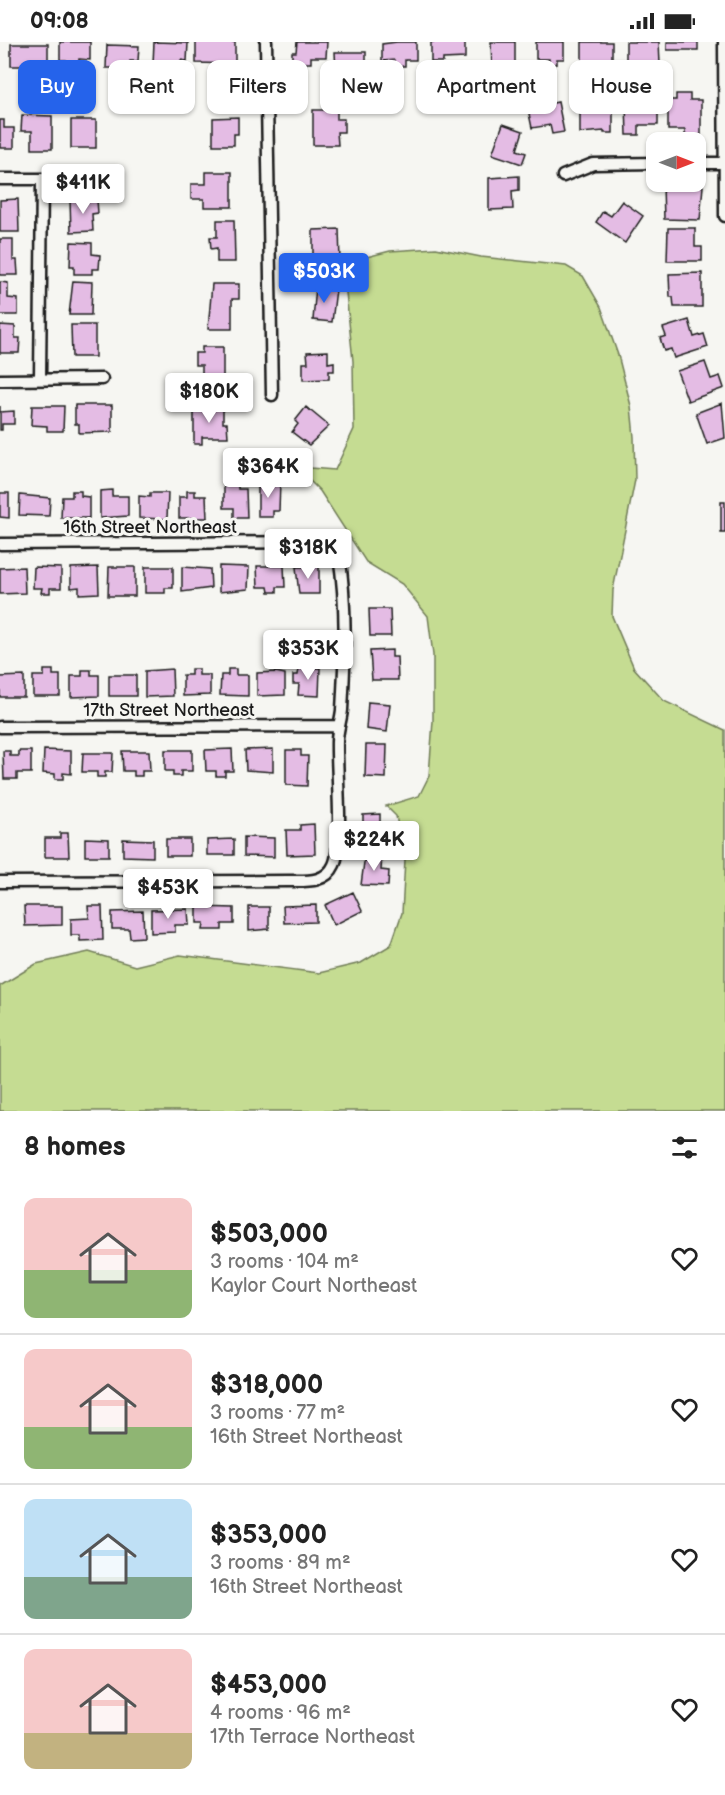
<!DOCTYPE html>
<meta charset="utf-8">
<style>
body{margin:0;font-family:"Balsamiq Sans",sans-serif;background:#f2f2f2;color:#222;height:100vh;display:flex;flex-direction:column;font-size:22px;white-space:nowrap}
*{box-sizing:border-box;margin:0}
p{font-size:20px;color:#767676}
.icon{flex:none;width:33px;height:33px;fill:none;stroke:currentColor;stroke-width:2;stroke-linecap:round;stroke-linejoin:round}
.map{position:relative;height:1069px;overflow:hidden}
.sheet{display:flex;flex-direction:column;background:#fff;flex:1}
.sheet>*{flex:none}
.hud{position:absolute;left:18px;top:18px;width:690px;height:54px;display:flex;gap:12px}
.needle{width:39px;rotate:90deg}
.tools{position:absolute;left:646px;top:90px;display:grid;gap:12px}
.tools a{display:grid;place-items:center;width:60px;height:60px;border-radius:12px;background:#fff;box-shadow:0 2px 4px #0004;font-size:30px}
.price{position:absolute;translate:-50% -51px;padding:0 14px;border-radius:6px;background:#fff;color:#222;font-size:20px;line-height:39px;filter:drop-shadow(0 2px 3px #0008)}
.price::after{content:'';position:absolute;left:50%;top:36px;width:18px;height:14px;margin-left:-9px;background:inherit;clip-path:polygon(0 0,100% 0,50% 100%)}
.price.on{background:#2563eb;color:#fff}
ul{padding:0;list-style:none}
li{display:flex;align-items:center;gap:18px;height:150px;padding:0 24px}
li+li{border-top:2px solid #e0e0e0}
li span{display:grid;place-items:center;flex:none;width:168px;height:120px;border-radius:12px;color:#555}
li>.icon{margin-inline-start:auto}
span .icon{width:72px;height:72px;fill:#fffc;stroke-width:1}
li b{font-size:26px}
h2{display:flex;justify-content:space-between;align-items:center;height:72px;padding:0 24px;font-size:26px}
.pill{padding:0 21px;border-radius:12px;background:#fff;box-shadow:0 2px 4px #0004;font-size:21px;line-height:54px}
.pill.on{background:#2563eb;color:#fff}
.status{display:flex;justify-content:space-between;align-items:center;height:42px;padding:0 30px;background:#fff;direction:ltr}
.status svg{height:16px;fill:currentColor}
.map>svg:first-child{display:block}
.green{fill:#c5dc92;stroke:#707c57;stroke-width:1.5}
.building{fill:#e4bce4;stroke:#1c1c1c;stroke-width:1.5}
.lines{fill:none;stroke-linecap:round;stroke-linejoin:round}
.minor-casing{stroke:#1c1c1c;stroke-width:15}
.minor{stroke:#f6f6f2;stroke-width:10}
.labels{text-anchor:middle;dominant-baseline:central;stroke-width:6;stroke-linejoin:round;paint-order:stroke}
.street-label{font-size:18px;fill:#1c1c1c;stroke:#f6f6f2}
</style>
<div class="status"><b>09:08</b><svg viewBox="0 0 49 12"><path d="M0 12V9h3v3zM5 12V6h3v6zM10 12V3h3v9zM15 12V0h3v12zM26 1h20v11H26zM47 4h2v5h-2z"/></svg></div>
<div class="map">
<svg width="725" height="1069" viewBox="0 0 725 1069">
<rect width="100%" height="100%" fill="#f6f6f2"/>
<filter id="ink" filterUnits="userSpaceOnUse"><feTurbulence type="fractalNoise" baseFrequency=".0167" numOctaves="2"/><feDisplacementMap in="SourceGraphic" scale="12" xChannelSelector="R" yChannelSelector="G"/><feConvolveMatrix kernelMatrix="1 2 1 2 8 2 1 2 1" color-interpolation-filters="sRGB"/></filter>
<g filter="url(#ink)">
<!-- green -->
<path class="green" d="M436,206L481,215L566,224L583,234L601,265L618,313L631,364L634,395L635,438L613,548L612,574L634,626L664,659L725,688V1069H0V944L36,922L89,910L135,924L180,913L319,931L361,921L391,903L402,871L405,818L396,774L386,764L419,754L429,734L433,679V613L428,574L402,542L366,520L320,449L296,425L335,428L354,387L353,319L343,221L390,209Z"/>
<!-- building -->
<path class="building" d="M60,0H90V18L79,17L78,30L66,29V18H60Z
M154,0L188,1L187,19L181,18L180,30H163V23L153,22Z
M196,0H235V22L196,21Z
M297,0H327L326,15H311V21H292V10H296Z
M397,0H416V18H405V24H394V18L382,19V2Z
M431,0H465V16L443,17V20H431Z
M491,0H515V27H492Z
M536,0H564V17H557V22H549V17H536Z
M582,0H612V21H582Z
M626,0H659L660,22L626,23Z
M667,0H698V8H667Z
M11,2H48V19H32V24H11Z
M107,3L139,4L138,19H130L129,26H106Z
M335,10H366V29H336Z
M676,52H690V58H701V93H685V88H668V58H676Z
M638,57H648V62H658V83H639V93H627L626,62H638Z
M544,58V63L558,60L564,90L552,92L550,83L532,86L528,67L537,65L536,60Z
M613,62V91H604V89L580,91V63Z
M313,68H337V77H344V90H337L338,103H313Z
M22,73L52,74V107H32V89H21Z
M238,75V92H234V103H213V76Z
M0,78H4V86H14V106H0Z
M71,78H96V106H71Z
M503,82L523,89L517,108L526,111L522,122L492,112Z
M206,130H232V165H204V157H191V142H206Z
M519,134V148L512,149L513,167L489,168V136Z
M663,143L703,144L700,178L664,177Z
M18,157L19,190H0V158Z
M70,158H97L98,171L92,172L93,189L71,190Z
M622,159L643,174L625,201L596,180L603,169L611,174Z
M217,178H234L235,220H217V206L211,207L210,195H217Z
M668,186H695V205H702V219H667Z
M339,187L340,219H313V188Z
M0,197H13V218H17L18,233H0Z
M71,200L92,201V212L100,213L99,227H92V232H74V224H70Z
M702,231V265H674L673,255H670L669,232Z
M73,239L92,240L91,273H69Z
M0,240L8,241V256L18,257V273H0Z
M212,242H239V257H232V287H208Z
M316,245L336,247L332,280L313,278Z
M689,278L694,295L704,292L708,305L674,316L671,307L664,309L660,296L666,294L663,286Z
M0,283L15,284V296H20L19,311H0Z
M71,283H95V315H72Z
M202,305H223V340H202V323H195V311H202Z
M328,309V321L334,320V329H329V337L303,338V321H308L307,310Z
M705,320L711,337L720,334L724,346L688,359L677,329Z
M722,361L725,396L707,402L696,371Z
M75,363H112V390L79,391V382H75Z
M0,364V370L14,369V382H2V388H0Z
M32,364H64L63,389H47V384L31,383Z
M223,365V381H227L228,395H202V402H194V366Z
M306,365L329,384L309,403L292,390L298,382L295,379Z
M258,440H280L279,469H273V475H258Z
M224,441H238V447H246L247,476H234V466H224Z
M112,448V454H128V474L100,476V449Z
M72,449H81V454L89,455V476H61L62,455H72Z
M187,449H195V454H206L207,476H179V455H187Z
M0,451H9V476L0,475Z
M150,451H168L167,477L139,476V454L150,455Z
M20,453L50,456L49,474L19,473Z
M721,460H725V491H721Z
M219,524L249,525L248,547L219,550Z
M257,524H284L285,545H277V550H269L268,545H258Z
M319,524V552H299L296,525Z
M24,525L25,551L0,552V526Z
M34,525L61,526V546H50V551H41L42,546H33Z
M98,525L99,551L79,552V545L71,546V526Z
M109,525H135V554H108Z
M145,525H173V546H165V551H145Z
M182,525L210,527L211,546L182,550Z
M369,567H390L391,594H370Z
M392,608V615H397L398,638H372L370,609Z
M299,625L320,626L319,654L298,653L299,642H293V633H298Z
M172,627L173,654L145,655V629Z
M191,627H199V633H210V653L183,654V633H191Z
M228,627H236V633H248V654L220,653L221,633H228Z
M44,628H53V633H60V654H33V634H44Z
M82,628H91V633H99V654L71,655V634H82Z
M276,630L285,632V653L257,654V631Z
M109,633H136V654H109Z
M24,634V655H0V635Z
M368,660L390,662L387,690L366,687Z
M366,703H387L386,736L365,735Z
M232,707L233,729H225V734H216V729H206L205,708Z
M273,707V730L246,728L245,708Z
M44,708L71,709V732L63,731V737H55V732L43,731Z
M165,708H192V729H181V734H173V729H165Z
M286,708H301V714H308L307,744L286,743Z
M3,709H10V714H19V709H31V731H17V737H4Z
M122,709H149L150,729H142V734H134V729H123Z
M83,711H113L112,730H105V735H97V730H82Z
M380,772V801H363V773Z
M314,782L315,812L287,813L286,788H300V783Z
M60,791H68L69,815H45V796H60Z
M244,795L274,796V815L244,814Z
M85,796L109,797V814H85Z
M123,797L153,798V815L123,814Z
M166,797H190V814H166Z
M234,797V813H207V798Z
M365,813H382L381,828L389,829L388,844L361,843Z
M353,850L362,869L334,883L325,863Z
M316,863V880L284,881L283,864Z
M24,864H62V883L25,884Z
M88,864H102L103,898L80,899V893H71V877L89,876Z
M197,865L234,866V882H222V888H203L204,881H197Z
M249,865H269V887L249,889Z
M188,867L189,883H175V890L151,891V868Z
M143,869L144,895L130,896L129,887H112V870Z"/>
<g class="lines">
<!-- minor casing -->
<g class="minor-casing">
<path id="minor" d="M266,0L272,353
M724,0L725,174
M696,121H723
M563,134L593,122L657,121
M0,137H87
M40,337L42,137
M0,338L102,337
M0,502L323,500L339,513C347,564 345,617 342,668C341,678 337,689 337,699C336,728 344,800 334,823C326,841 306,839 290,839L0,840
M0,685L338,684"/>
</g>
<!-- minor -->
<use href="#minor" class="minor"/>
</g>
</g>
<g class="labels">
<!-- street labels -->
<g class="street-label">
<text x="150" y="485">16th Street Northeast</text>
<text x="169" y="668">17th Street Northeast</text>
</g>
</g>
</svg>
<div class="tools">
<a><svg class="needle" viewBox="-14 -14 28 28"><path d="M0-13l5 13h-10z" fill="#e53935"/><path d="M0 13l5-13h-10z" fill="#767676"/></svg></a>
</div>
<b class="price" style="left:83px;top:173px">$411K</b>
<b class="price on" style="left:324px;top:262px">$503K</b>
<b class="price" style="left:209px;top:382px">$180K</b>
<b class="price" style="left:268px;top:457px">$364K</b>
<b class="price" style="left:308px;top:538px">$318K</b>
<b class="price" style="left:308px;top:639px">$353K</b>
<b class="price" style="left:374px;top:830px">$224K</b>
<b class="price" style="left:168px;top:878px">$453K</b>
<div class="hud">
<a class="pill on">Buy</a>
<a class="pill">Rent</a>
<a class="pill">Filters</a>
<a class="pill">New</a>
<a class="pill">Apartment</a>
<a class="pill">House</a>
</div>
</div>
<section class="sheet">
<h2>8 homes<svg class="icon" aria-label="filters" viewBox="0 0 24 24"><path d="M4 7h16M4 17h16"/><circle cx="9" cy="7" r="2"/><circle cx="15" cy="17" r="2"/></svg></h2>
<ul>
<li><span style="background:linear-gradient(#f6c9c9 60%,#8fb573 0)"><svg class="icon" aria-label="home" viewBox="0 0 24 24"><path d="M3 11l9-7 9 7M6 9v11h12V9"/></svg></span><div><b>$503,000</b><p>3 rooms · 104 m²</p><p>Kaylor Court Northeast</p></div><svg class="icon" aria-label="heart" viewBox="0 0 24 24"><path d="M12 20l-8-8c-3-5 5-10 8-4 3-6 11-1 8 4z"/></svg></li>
<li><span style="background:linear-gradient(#f6c9c9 65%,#8fb573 0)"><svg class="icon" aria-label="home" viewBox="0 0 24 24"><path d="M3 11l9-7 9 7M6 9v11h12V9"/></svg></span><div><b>$318,000</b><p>3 rooms · 77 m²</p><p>16th Street Northeast</p></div><svg class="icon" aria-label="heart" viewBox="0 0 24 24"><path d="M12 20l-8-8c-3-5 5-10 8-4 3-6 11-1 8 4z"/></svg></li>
<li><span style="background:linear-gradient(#bfe0f5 65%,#7fa58c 0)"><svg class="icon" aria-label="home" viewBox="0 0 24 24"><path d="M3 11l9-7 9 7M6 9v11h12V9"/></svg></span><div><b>$353,000</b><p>3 rooms · 89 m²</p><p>16th Street Northeast</p></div><svg class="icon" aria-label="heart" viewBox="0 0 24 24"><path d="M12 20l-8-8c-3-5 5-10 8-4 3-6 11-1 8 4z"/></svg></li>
<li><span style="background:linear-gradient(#f6c9c9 70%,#c2b280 0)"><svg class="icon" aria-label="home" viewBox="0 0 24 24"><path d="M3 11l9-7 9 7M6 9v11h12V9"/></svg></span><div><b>$453,000</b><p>4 rooms · 96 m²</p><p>17th Terrace Northeast</p></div><svg class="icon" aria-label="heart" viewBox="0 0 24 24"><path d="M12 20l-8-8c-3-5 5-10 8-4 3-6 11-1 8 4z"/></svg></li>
</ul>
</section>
